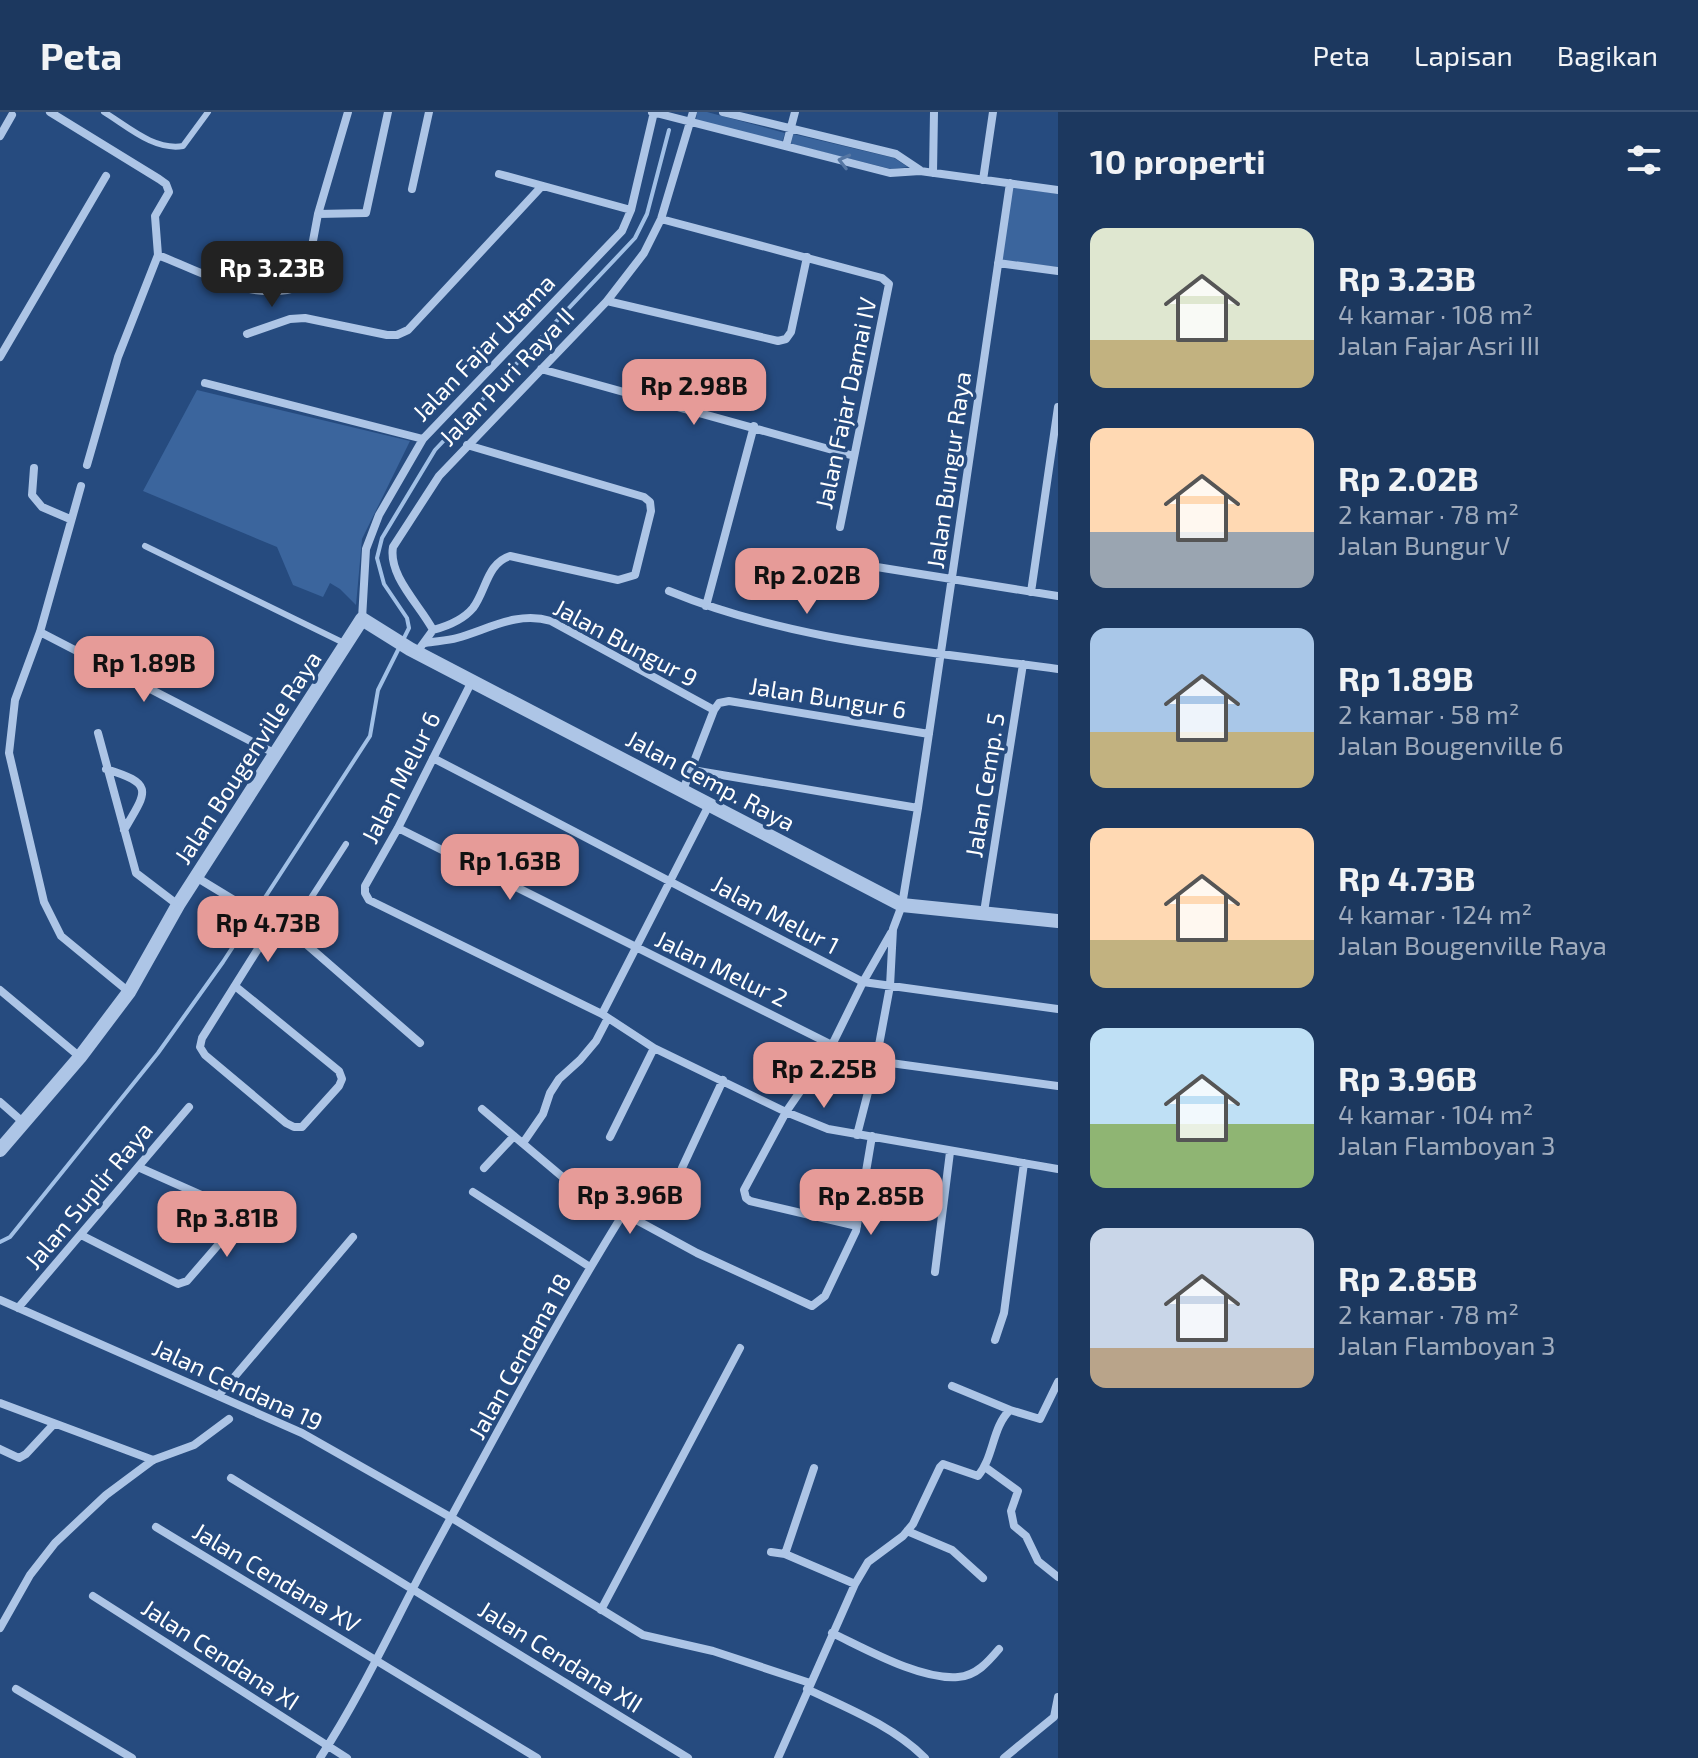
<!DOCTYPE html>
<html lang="id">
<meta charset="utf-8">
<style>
body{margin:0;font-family:"Exo 2",sans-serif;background:#294368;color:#f1f3f6;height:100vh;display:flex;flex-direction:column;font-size:30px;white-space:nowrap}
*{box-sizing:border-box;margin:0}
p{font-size:26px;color:#a0acbd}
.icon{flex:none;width:44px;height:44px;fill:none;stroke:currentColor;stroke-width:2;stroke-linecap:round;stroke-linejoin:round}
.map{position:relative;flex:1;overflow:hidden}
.panel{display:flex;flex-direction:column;background:#1c385f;width:640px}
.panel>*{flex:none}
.price{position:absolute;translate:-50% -68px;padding:0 18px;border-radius:16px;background:#e69b98;color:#111;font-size:26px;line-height:52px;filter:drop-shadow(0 2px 4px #0008)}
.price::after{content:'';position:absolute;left:50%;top:48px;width:24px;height:18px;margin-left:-12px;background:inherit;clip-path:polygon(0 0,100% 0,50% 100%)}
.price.on{background:#222;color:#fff}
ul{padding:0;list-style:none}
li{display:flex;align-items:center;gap:24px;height:200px;padding:0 32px}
li span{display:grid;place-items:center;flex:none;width:224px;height:160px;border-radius:16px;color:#555}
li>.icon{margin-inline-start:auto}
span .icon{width:96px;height:96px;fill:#fffc;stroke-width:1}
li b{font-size:34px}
h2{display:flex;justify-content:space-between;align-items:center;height:96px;padding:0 32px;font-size:34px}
header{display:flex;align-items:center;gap:48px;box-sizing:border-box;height:112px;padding:0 40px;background:#1c385f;border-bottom:2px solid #3a5274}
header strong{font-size:38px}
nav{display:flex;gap:44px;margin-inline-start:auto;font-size:28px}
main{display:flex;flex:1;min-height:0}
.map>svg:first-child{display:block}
.green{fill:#3b659d}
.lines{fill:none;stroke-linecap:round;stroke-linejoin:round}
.stream{stroke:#a1c0e6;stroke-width:4}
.service{stroke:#adc5e6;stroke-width:6}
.minor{stroke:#adc5e6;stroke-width:8}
.tertiary{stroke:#adc5e6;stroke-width:14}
.oneway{stroke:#5576a3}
.labels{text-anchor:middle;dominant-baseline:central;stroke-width:7;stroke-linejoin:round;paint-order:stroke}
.street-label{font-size:24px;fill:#fff;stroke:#264b7f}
</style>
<header>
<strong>Peta</strong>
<nav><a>Peta</a><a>Lapisan</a><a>Bagikan</a></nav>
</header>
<main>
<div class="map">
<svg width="1058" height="1646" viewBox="0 0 1058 1646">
<rect width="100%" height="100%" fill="#264b7f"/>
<!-- green -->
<path class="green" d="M697,0H707L785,21L782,30L696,8Z
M793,22L894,46L908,55L891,57L791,32Z
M1012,75L1058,82V155L1002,149Z
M197,278L410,329L362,427L356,493L340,477L330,471L323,485L293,473L277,435L143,379Z"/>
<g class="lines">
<!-- stream -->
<path class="stream" d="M0,1130L10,1125L158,941L223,850L370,624L378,578L409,516L407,506L384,472L377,446L382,426L435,338L635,126L647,102L669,18"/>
<!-- service -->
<path class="service" d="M104,0C127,14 154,39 183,34L208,0
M145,434L346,532
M289,820L346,732"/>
<!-- minor -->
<path class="minor" d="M50,0L159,67L166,72L169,80L155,104L158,143L118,245L87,353
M652,0L890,61L920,59L1058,78
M723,0L896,42L920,58
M0,24L12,3
M786,34L795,0
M933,61L934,0
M499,62L631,98
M983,68L993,0
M412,77L429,0
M318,102L366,101L388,0
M661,107L882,166L889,172L840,415
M158,143C202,160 255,192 301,174L307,161L318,102L348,0
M998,151L1058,159
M607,189L778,229L786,227L791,220L807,145
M247,222L290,207L305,206L387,223H397L408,218L542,74
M0,245L106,64
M541,257L854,344
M205,271L423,327
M34,356L32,383L42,395L70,407
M81,374L40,520L15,588L9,641L44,790L61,824L129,880
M826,478L827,452L833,448L1058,484
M669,479C793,530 926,539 1058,557
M1031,480L1058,295
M706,494L754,314
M362,507L366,437L379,403L423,327L622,119L631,98L654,0
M433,518C448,514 463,508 473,496C486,479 487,451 510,444L618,468L635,463L651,399L650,390L644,385L467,333
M40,520L274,641
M425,531C435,529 447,529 457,526C489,517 517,499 551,509L714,598
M417,540L433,518C420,493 388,464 393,435L439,364L607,189L644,141L661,107L693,0
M472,569L398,716L365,774V781L369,788L602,902L654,936L786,1000L828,1017L1058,1057
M98,621L136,761L178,793
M433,646L863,870L1058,897
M106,657C154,672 148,678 124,718
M692,658L918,696
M683,678L714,598L719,591L729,589L929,622
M398,716L832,933
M196,765L306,832L420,931
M984,800L1023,552
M235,874L339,959L342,967L339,974L302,1015H294L286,1011L205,943L200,935L202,926L273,813
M0,878L80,945
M602,902L709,693
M876,949L1058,974
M0,990L24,1011
M482,997L572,1073L697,1141L812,1194L825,1184L856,1119L872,1024
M857,1023L876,949L890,874L893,817L902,793L918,696L1010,71
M610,1025L654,936
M523,1031L543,1002L550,981L559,967L580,948L596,929L608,906
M484,1056L514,1024
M682,1056L723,968
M473,1080L590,1155
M857,1114L750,1089L746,1086L744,1078L786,1000L832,933L863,870L891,821
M81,1123L178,1172L187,1169L237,1111L235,1098L138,1055
M935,1160L950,1040
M0,1188L302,1321L452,1406L643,1523L713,1539L810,1571
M18,1196L189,995
M995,1228L1004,1201L1024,1051
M952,1274L1010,1298
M219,1283L353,1125
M0,1291L153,1348
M0,1337L19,1346L26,1342L53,1313
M985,1355L1018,1379L1011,1399L1014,1414L1026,1424L1038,1449L1058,1465
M231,1366L688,1646
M156,1415L537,1646
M907,1419L952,1438L983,1466
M771,1440L785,1442L855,1472
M785,1442L814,1356
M93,1484L347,1646
M601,1498L740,1236
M0,1516L30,1463L55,1431L106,1383L153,1348L194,1333L229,1307
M832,1521C866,1537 920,1568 958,1565C976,1564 988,1550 999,1537
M16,1577L132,1646
M807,1577C847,1596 893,1614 925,1646
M320,1646C359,1586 389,1522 422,1459C487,1339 551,1218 623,1102
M778,1646L855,1472L868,1450L903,1424L913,1412L940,1355L943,1352L978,1364C994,1345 992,1315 1010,1298L1040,1307L1058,1270
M1004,1646L1054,1605L1058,1585"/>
<!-- tertiary -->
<path class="tertiary" d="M0,1038L80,945L129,880L178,793L362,507L410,537L902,793L1058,809"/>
</g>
<!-- one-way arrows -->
<defs><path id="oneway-chevron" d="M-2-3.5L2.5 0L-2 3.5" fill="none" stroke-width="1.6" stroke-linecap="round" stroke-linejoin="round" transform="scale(2)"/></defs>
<use class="oneway" href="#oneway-chevron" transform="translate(844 49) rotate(-166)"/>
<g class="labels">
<!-- street labels -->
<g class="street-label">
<text transform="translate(483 235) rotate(-46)">Jalan Fajar Utama</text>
<text transform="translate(506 264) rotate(-46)">Jalan Puri Raya II</text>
<text transform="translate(845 291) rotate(-78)">Jalan Fajar Damai IV</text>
<text transform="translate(948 358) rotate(-82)">Jalan Bungur Raya</text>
<text transform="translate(626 530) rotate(28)">Jalan Bungur 9</text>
<text transform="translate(828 585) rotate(9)">Jalan Bungur 6</text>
<text transform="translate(247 645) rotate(-57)">Jalan Bougenville Raya</text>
<text transform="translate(400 665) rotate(-63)">Jalan Melur 6</text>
<text transform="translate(711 668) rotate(28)">Jalan Cemp. Raya</text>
<text transform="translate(984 673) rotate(-81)">Jalan Cemp. 5</text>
<text transform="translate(776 802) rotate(28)">Jalan Melur 1</text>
<text transform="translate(722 856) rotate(26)">Jalan Melur 2</text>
<text transform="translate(88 1083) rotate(-50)">Jalan Suplir Raya</text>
<text transform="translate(519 1244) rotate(-61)">Jalan Cendana 18</text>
<text transform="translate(238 1272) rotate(25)">Jalan Cendana 19</text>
<text transform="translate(277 1465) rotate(31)">Jalan Cendana XV</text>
<text transform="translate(221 1542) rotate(33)">Jalan Cendana XI</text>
<text transform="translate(561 1544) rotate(32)">Jalan Cendana XII</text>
</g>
</g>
</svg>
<b class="price on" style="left:272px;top:197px">Rp 3.23B</b>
<b class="price" style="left:694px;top:315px">Rp 2.98B</b>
<b class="price" style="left:807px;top:504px">Rp 2.02B</b>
<b class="price" style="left:144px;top:592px">Rp 1.89B</b>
<b class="price" style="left:510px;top:790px">Rp 1.63B</b>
<b class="price" style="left:268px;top:852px">Rp 4.73B</b>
<b class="price" style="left:824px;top:998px">Rp 2.25B</b>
<b class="price" style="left:630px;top:1124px">Rp 3.96B</b>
<b class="price" style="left:871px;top:1125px">Rp 2.85B</b>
<b class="price" style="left:227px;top:1147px">Rp 3.81B</b>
</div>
<section class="panel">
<h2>10 properti<svg class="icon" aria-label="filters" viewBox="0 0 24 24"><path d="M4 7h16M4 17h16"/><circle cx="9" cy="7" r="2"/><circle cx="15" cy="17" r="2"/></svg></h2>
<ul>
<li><span style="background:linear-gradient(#dfe7d0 70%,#c2b280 0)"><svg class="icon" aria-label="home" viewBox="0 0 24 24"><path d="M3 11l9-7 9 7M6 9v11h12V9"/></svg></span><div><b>Rp 3.23B</b><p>4 kamar · 108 m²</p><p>Jalan Fajar Asri III</p></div></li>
<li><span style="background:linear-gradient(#ffd9b3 65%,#9aa5b1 0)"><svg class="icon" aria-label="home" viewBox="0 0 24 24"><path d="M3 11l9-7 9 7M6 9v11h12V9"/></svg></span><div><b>Rp 2.02B</b><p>2 kamar · 78 m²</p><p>Jalan Bungur V</p></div></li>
<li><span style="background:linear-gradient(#a9c7e8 65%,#c2b280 0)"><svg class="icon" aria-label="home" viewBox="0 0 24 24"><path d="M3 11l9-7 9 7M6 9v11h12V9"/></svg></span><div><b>Rp 1.89B</b><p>2 kamar · 58 m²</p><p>Jalan Bougenville 6</p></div></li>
<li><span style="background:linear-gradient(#ffd9b3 70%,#c2b280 0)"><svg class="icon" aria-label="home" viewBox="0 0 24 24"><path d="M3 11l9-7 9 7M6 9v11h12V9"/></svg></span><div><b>Rp 4.73B</b><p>4 kamar · 124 m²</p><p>Jalan Bougenville Raya</p></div></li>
<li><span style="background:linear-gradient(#bfe0f5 60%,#8fb573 0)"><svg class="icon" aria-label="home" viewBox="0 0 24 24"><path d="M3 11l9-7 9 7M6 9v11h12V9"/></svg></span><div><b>Rp 3.96B</b><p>4 kamar · 104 m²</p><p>Jalan Flamboyan 3</p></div></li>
<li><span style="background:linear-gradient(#c9d6e8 75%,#b9a48a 0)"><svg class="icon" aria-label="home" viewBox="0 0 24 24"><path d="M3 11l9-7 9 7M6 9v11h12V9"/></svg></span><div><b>Rp 2.85B</b><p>2 kamar · 78 m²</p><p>Jalan Flamboyan 3</p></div></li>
</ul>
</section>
</main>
